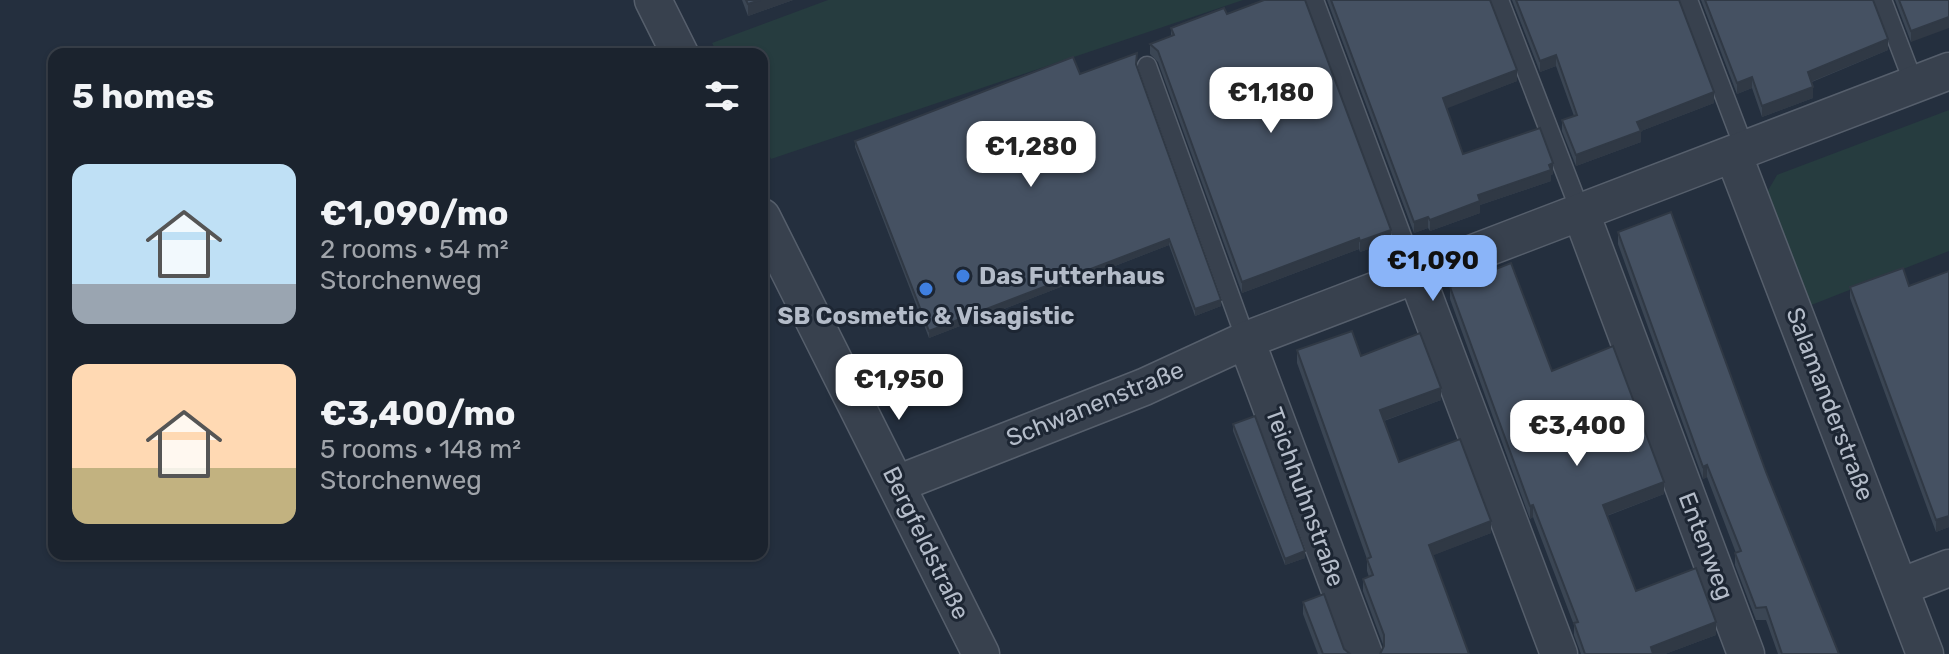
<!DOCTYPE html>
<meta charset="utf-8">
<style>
body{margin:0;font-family:Rubik,sans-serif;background:#282f3a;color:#f1f3f6;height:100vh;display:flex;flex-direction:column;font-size:30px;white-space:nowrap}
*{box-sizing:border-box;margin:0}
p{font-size:26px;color:#a0a4aa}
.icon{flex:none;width:44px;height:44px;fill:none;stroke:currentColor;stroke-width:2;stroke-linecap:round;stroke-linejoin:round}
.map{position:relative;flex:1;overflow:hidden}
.panel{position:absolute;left:48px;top:48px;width:720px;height:512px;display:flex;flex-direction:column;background:#1b232e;border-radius:16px;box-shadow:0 2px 6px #0004,0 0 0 2px #39404a}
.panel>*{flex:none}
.price{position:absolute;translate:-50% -68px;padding:0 18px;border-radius:16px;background:#fff;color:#222;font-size:26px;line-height:52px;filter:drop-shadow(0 2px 4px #0008)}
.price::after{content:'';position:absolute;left:50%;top:48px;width:24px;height:18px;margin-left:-12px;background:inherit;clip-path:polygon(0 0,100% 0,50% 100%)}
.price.on{background:#8ab4f8;color:#111}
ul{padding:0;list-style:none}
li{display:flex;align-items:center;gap:24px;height:200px;padding:0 24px}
li span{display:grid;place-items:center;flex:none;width:224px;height:160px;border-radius:16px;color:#555}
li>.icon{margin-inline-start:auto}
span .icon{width:96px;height:96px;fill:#fffc;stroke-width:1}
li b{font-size:34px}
h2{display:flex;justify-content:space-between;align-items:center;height:96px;padding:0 24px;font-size:34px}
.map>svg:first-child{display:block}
.green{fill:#263c3f}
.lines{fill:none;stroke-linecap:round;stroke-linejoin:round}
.service-casing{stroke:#565f6c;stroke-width:21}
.minor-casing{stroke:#565f6c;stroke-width:39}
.service{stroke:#38414e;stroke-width:18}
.minor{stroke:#38414e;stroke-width:36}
.wall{fill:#3b4654}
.shaded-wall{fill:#303945}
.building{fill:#455162;stroke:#303945;stroke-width:2}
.shop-dot{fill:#3f7fe0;stroke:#1d2633;stroke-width:3}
.labels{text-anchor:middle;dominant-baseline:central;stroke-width:6;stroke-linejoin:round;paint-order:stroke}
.poi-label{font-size:24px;font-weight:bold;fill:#b4bcc9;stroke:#1d2633;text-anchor:start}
.street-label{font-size:24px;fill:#b4bcc9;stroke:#1d2633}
</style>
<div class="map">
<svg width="1949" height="654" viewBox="0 0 1949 654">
<rect width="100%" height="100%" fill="#242f3e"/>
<!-- green -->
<path class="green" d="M828,0H1243L771,159L762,142V54H718L712,43Z
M1949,110V251L1801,309L1762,201L1777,175Z"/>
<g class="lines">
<!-- service casing -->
<g class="service-casing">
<path id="service" d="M1314,0L1417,277
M1499,0L1581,213
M1688,0L1745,150
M1882,0L1914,84
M1147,66L1246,340"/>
</g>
<!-- minor casing -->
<g class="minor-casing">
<path id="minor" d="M653,0L680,54
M1734,156L1925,654
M1581,213L1746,654
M762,217L981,654
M1417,277L1559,654
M1246,340L1364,654
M897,484L1144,387L1246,340L1949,71
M1900,587L1949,568"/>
</g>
<!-- service -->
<use href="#service" class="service"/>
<!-- minor -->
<use href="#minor" class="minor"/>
</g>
<!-- wall -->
<path class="wall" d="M742,0H793L748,16Z
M1327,0H1490L1517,81L1446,108L1463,154L1553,174L1551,175V181L1480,205V213L1430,231L1428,228L1414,233Z
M1512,0H1679L1714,103L1641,131V142L1576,166L1562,131V120L1574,116L1556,66L1540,72Z
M1701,0H1873L1888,50L1812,82L1813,98L1762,117L1752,88L1737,94Z
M1895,0H1949L1911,42Z
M1227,14L1391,241L1360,252L1359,249L1242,293L1158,62L1150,54V44L1171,36V28Z
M1137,59L1136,66L1221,306L1195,316L1169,245L929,338L855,147V141Z
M1618,232L1766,472L1839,654H1778L1766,620H1756L1735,565V553H1736L1707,477L1703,479L1618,244Z
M1949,271V527L1936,532L1850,298V287L1909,286Z
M1450,287L1552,371L1664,494L1607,516L1636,591L1716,635L1665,654H1581L1574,635V625L1533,517L1530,519L1450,299Z
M1297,350L1361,356L1441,400L1384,421L1399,462L1491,533L1433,555L1384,647L1363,591V579L1369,577L1367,571V559L1297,363Z
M1233,424L1305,558L1285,565L1233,431Z
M1303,602L1344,649L1350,654H1318L1303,614Z"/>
<!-- shaded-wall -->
<path class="shaded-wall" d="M760,0H793L748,16V4Z
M1949,17V28L1911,42V31Z
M1888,39V50L1808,83V72Z
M1556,55V66L1540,72V61Z
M1517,70V81L1443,110V98Z
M1752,77V88L1737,94V83Z
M1813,87V98L1762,117V106Z
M1714,92V103L1641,131V142L1576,166V155L1637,122Z
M1553,163V174L1551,175V181L1480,205V213L1430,231V220L1478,195Z
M1428,217V228L1414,233V222Z
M1391,230V241L1360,252V241Z
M1359,238V249L1242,293V282Z
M1169,239V245L929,338V331Z
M1221,300V306L1195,316V309Z
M1441,388V400L1380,422V410Z
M1707,465V477L1703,479V467Z
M1664,482V494L1603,517V505Z
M1533,505V517L1530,519V506Z
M1949,516V527L1936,532V520Z
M1491,521V533L1429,557V545Z
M1305,551V558L1285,565V559Z
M1716,622V635L1665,654H1651V647Z"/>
<!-- building -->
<path class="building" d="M746,0H760L748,4Z
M1264,0H1305L1391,230L1360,241L1359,238L1242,282L1158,51L1150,44L1174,35L1171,28L1224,8L1227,14Z
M1331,0H1490L1517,70L1443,98L1463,154L1540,128L1553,163L1549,165L1551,170L1478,195L1480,201L1430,220L1428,217L1414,222Z
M1516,0H1679L1714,92L1637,122L1641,131L1576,155L1562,120L1577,115L1556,55L1540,61Z
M1705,0H1873L1888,39L1808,72L1813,87L1762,106L1752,77L1737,83Z
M1899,0H1949V17L1911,31Z
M1137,53L1136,64L1221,300L1195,309L1169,239L929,331L855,141L1073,57L1080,74Z
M1671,212L1766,472L1839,654H1782L1766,607L1756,608L1735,553L1741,551L1707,465L1703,467L1618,232Z
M1511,263L1552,371L1613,346L1664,482L1603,505L1636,591L1696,568L1716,622L1651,647L1653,654H1585L1574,623L1578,622L1533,505L1530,506L1450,287Z
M1903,268L1909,286L1949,271V516L1936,520L1850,287Z
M1352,331L1361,356L1420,333L1441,388L1380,410L1399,462L1460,439L1491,521L1429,545L1469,654H1380L1384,646V635L1363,579L1373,575L1367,559L1371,557L1297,350Z
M1255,416L1305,551L1285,559L1233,424Z
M1324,594L1344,649L1350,654H1323L1303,602Z"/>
<!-- markers -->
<g class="shop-dot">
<circle cx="963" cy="276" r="8"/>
<circle cx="926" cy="289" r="8"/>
</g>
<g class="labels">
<!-- poi labels -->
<g class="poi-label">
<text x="979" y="276">Das Futterhaus</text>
<text x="926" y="316" text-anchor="middle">SB Cosmetic &amp; Visagistic</text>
</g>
<!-- street labels -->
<g class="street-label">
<text transform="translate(1095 404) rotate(-22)">Schwanenstraße</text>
<text transform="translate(1830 404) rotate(69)">Salamanderstraße</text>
<text transform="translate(1305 497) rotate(70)">Teichhuhnstraße</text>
<text transform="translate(926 543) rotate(64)">Bergfeldstraße</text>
<text transform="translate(1706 546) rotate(69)">Entenweg</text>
</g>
</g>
</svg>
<b class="price" style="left:1271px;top:135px">€1,180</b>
<b class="price" style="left:1031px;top:189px">€1,280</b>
<b class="price on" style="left:1433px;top:303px">€1,090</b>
<b class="price" style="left:899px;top:422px">€1,950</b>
<b class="price" style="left:1577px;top:468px">€3,400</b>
<section class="panel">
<h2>5 homes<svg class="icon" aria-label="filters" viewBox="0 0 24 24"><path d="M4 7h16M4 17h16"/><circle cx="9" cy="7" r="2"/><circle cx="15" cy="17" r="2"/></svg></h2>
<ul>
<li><span style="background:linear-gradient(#bfe0f5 75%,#9aa5b1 0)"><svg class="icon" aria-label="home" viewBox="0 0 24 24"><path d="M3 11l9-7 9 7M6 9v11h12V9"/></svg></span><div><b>€1,090/mo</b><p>2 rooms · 54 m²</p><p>Storchenweg</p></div></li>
<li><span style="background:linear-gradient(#ffd9b3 65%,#c2b280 0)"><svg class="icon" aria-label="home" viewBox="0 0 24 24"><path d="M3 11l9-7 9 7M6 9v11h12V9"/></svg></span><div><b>€3,400/mo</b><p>5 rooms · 148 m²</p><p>Storchenweg</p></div></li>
</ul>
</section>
</div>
